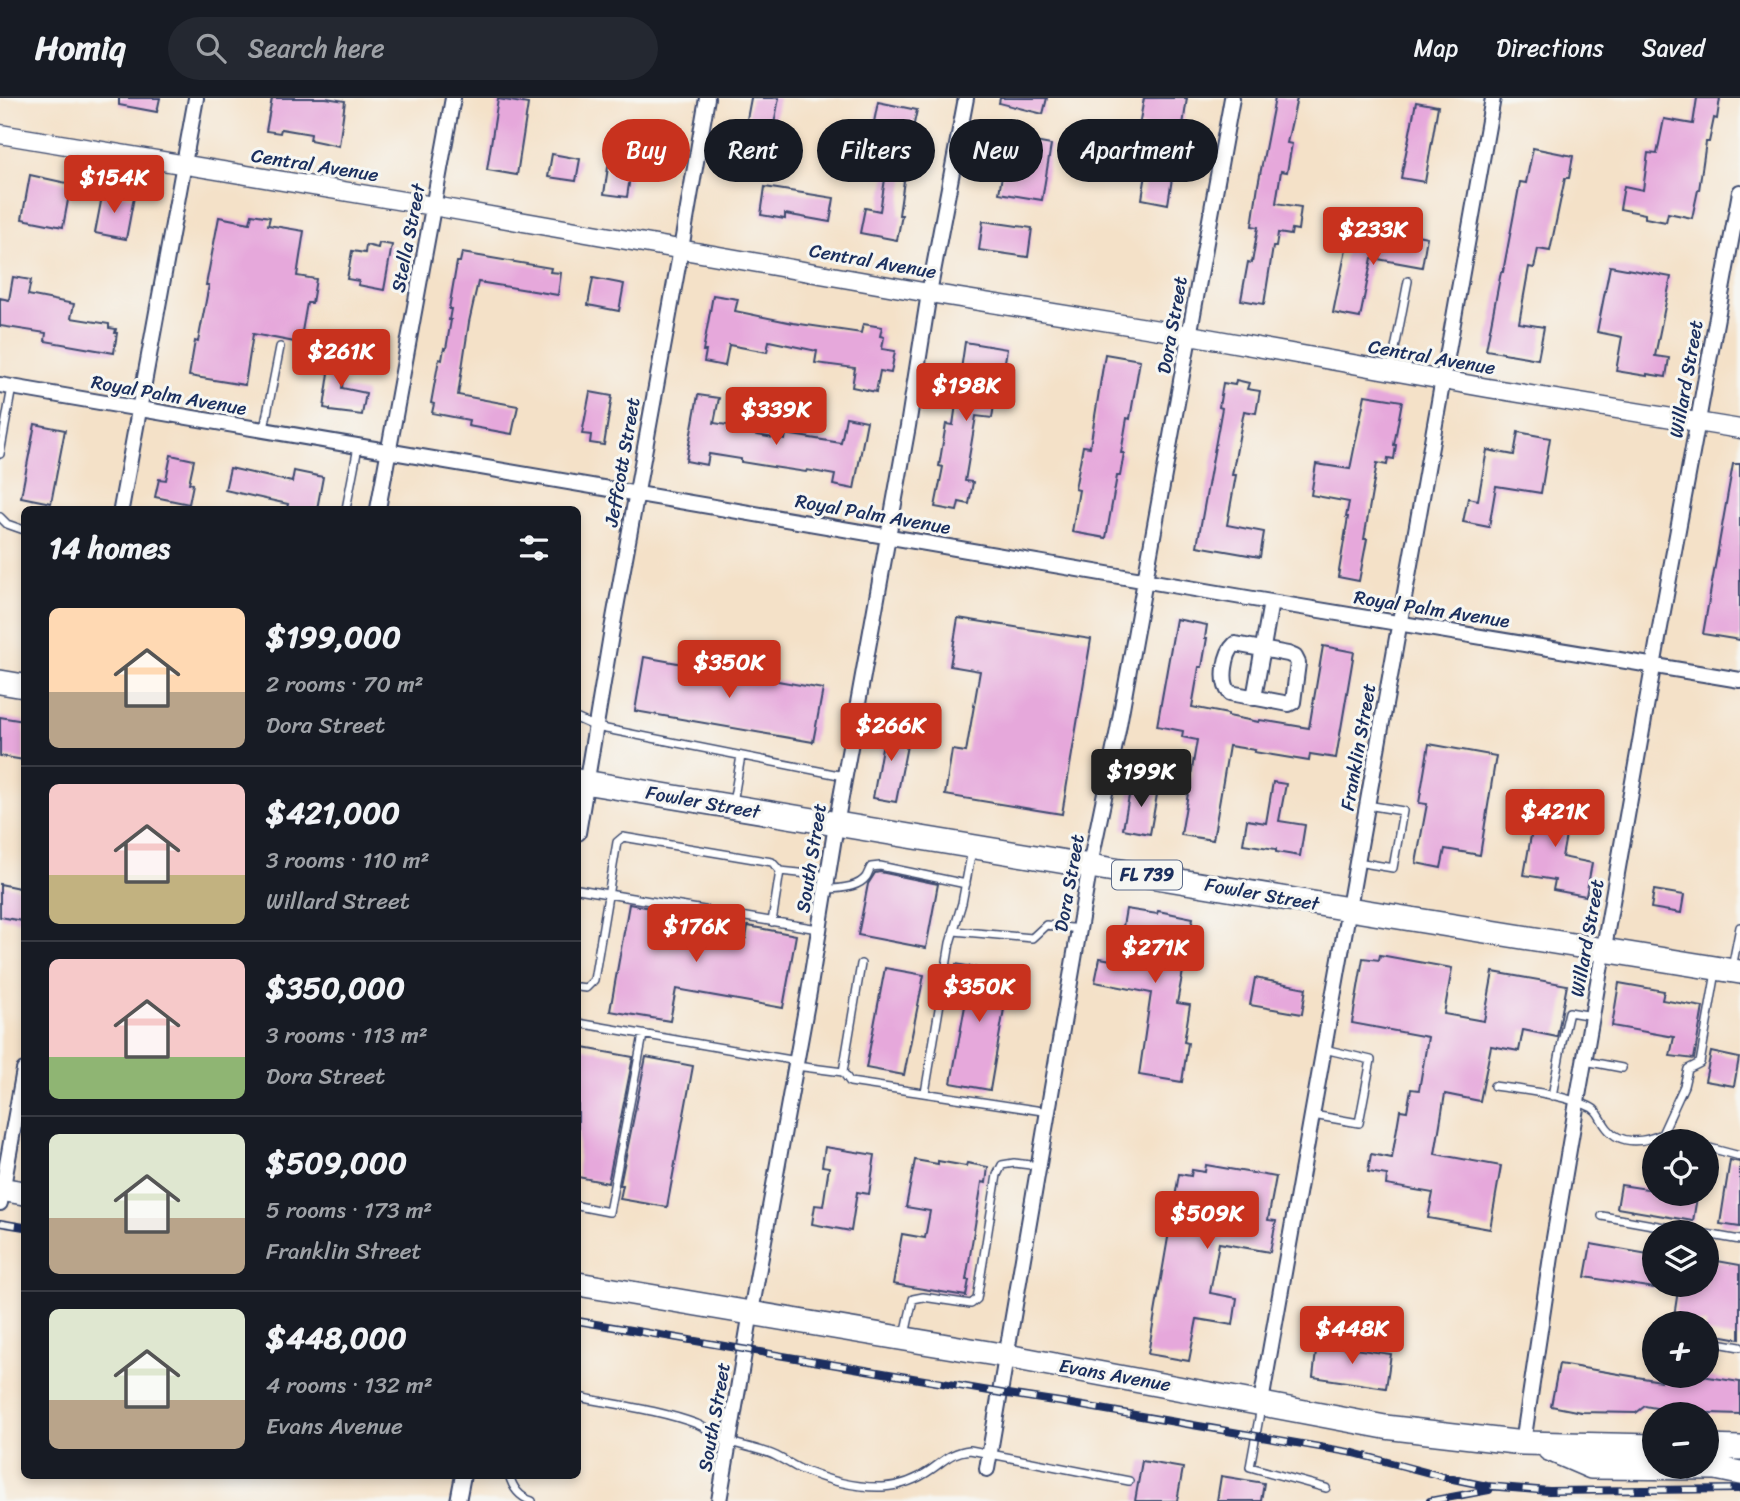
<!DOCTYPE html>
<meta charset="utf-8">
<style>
body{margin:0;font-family:Sriracha,sans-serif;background:#242831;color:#f1f3f6;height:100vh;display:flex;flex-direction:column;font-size:26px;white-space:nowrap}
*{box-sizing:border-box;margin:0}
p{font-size:23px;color:#9ea1a6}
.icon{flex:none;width:38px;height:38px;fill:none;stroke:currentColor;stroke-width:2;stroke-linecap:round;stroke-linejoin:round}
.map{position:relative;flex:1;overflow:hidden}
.drawer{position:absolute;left:21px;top:408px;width:560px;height:973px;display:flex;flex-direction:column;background:#171b24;border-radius:10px;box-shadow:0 4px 10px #0003}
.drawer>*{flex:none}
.banner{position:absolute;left:602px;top:21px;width:665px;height:63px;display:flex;gap:14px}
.buttons{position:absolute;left:1642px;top:1031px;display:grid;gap:14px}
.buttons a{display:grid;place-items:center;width:77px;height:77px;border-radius:50%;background:#171b24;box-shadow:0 4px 10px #0003;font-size:35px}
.price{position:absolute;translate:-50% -60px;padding:0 16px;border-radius:7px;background:#c8321e;color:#fff;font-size:23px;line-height:46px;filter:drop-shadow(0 2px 4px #0008)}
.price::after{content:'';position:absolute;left:50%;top:42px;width:21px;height:16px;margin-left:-10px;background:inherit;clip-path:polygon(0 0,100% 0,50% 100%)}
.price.selected{background:#222;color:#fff}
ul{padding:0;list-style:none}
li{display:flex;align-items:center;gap:21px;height:175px;padding:0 28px}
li+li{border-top:2px solid #363941}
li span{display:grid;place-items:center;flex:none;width:196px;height:140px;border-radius:10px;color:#555}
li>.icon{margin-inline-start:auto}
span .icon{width:84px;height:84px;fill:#fffc;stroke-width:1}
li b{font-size:30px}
h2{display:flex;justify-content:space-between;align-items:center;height:84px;padding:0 28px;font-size:30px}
.tag{padding:0 24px;border-radius:32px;background:#171b24;box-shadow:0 4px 10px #0003;font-size:24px;line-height:63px}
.tag.selected{background:#c8321e;color:#fff}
header{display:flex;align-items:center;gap:42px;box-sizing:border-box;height:98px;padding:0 35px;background:#171b24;border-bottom:2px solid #363941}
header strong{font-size:33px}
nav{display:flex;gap:38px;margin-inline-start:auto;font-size:24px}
.search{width:490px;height:63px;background:#242831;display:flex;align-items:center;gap:18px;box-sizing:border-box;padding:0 24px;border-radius:38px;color:#9ea1a6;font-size:26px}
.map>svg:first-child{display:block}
.building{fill:#e6a8db}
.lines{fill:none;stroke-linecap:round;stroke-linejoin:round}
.service-casing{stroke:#3c4a6e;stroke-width:10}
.minor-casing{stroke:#3c4a6e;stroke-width:18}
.tertiary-casing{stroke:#3c4a6e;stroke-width:21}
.primary-casing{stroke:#3c4a6e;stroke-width:26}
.service{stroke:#fff;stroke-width:7}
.minor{stroke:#fff;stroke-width:14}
.tertiary{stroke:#fff;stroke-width:18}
.primary{stroke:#fff;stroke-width:23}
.rail-casing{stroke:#1b2f5e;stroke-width:8}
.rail{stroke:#f6f6f2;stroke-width:5;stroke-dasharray:16;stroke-linecap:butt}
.labels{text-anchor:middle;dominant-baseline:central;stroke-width:6;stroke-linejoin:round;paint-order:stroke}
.shield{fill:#f6f6f2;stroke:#5d6b8a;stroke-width:2}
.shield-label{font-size:18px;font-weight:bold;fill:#1b2f5e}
.street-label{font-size:19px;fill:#1b2f5e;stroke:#f6f6f2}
</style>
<header>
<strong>Homiq</strong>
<div class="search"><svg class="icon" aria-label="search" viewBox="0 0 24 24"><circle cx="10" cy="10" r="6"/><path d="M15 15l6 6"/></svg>Search here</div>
<nav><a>Map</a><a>Directions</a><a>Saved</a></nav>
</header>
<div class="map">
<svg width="1740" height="1403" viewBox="0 0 1740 1403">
<rect width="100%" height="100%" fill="#f6f6f2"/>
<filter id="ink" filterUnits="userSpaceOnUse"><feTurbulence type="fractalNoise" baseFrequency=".0143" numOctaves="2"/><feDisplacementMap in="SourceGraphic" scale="14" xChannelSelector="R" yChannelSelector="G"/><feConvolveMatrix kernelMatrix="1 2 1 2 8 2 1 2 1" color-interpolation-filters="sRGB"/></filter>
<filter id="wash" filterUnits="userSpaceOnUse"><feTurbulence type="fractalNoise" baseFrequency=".00686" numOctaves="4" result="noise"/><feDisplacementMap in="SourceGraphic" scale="28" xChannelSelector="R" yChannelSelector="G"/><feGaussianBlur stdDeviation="1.57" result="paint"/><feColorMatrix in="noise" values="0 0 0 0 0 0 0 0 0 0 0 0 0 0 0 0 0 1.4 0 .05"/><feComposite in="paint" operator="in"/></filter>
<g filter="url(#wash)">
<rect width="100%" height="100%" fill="#f4e1c8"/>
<g id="blocks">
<!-- building -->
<path class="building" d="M119,0H160L157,14L119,7Z
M272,0H326L345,3L339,48L310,42L311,36L281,31L280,35L266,33Z
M751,0H779L771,42L780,43L776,68L735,61L739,36L744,37Z
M1000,0H1047L1043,16L999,5Z
M1144,0H1187L1182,34L1139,28Z
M1275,0H1297L1287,45L1292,46L1287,74L1281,73L1276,105L1301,109L1298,132L1292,131L1291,137L1278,135L1276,149H1273L1264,206L1241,202L1248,164L1252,165L1258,129L1252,128L1258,87Z
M1697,0H1720L1717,21L1714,20L1709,44H1706L1699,92H1698L1692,120L1668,115L1666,124L1645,120V116L1620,111L1624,88L1643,92L1648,55L1657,56L1664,21L1693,26Z
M498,1L528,6L517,77L487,72Z
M878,4L917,12L909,48L899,117H902L897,142L860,135L865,110L880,113L891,43L871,39Z
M1416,4L1438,8L1425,84L1401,80Z
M1009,39L1051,47L1042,102L999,95Z
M1533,50L1573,58L1569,80H1565L1550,153L1538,151L1534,170L1529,169L1519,225L1544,229L1538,261L1486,252L1501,174H1503L1520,84L1526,85Z
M552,56L580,61L576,83L548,79Z
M610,56L633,60L627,99L604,96Z
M1147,70L1173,74L1168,106L1142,101Z
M30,77L71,86L63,129L22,121Z
M765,89L834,100L830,124L785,116V121L761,117Z
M103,93L134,99L126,141L95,135Z
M252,116L270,119L268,127L304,133L297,178L316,181L312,205H307L300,245L253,236L245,287L189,278L195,243L198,244L209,187H206L219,119L250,125Z
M983,123L1032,130L1028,159L979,152Z
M1393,132L1427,139L1422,169L1372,160L1360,220L1333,215L1348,141L1389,149Z
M379,145L392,147L384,192L358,187L359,183L347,181L352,153L365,155L366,147L378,150Z
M462,155L551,170L550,174L561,175L558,197L478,184L469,224L458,297L518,308L512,336L468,328L469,322L432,315L434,306L431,305L439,261L442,262L444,250L446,251L451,222H449L451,211H449L457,164H460Z
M1610,168L1671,179L1655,258L1669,260L1666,279L1647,276V278L1616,273L1622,239L1597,234Z
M13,179L31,182L28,197L74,206L71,220L109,226V230L116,231L115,235H117L114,255L45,243L46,235L0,228V200L9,202Z
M593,180L624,186L619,213L588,207Z
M713,197L738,201L735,213L793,225L861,235L863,226L882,229L880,238L884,239L882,251L895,253L891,275L880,273L876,294L852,289L855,270L815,265L817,253L769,243L767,254L729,247L725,268L704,264L706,253H703Z
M965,244L1007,251L1003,276L985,273L980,299L995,301L992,320L976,318L965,383L973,384L969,406L959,404L957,413L935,409L943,369L939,368L946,326L953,327Z
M325,256L344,258L342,270H345L342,290L366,295L362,317L330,313V311L324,310L329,275L323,274Z
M1105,256L1140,262L1130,321L1127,320L1121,355H1124L1120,378H1117L1106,440L1072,434L1079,392L1075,391L1083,348L1090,349Z
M1236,282L1249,285L1247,291L1260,293L1256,315L1244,313L1232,377H1236L1227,427L1264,434L1260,459L1197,448L1222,310L1219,309L1223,285L1235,287Z
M590,294L612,298L604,347L590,345L591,337L582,336Z
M698,297L719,300L714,325L746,330V335L785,342L786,336L841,345L846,319L867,323L854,391L833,387L835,377L807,372L806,374L766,368L741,364V361L709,356L707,367L686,363Z
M1365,297L1402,303L1394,347H1396L1394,361L1388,360L1387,367L1377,365L1364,441H1367L1359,483L1338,479L1348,419H1346L1349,404L1311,397L1316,366L1350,371Z
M35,326L65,332L51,405L21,399Z
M1518,334L1550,340L1541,395L1496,388L1489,429L1463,424L1468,400L1478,402L1487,352L1514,357Z
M171,357L194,362L189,385L193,386L189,406L155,399L159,381L166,382Z
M1733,366H1740V542L1703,536Z
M230,370L292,384L294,373L323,379L317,411H287L288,406L225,392Z
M958,520L1091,541L1062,716L945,697L952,652L966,654L980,573L950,568Z
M1176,521L1207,527L1205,540H1207L1202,569H1199L1192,609L1228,616V618L1259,624L1260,622L1309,630L1323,548L1354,554L1336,660L1310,656L1309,663L1254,654L1255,652L1229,648L1213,742L1181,737L1197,642L1182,639L1183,633L1157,628Z
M644,559L823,591L813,644L635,613Z
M0,619L24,623V662L0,658Z
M886,627L910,632L896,704L873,700Z
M1429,646L1496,658L1480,757L1445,751L1441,770L1416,765L1427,706L1419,705Z
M1273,684L1286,686L1279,723L1305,727L1300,758L1276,754V751L1243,746L1247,722L1266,725Z
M1131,687L1158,691L1150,736L1123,731Z
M1538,698L1572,705L1562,759L1592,765L1586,798L1553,792L1555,782L1524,777Z
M880,774L938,786L926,850L858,837L868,786L875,775Z
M0,786L24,791V808L22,823L0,819Z
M1654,792L1684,797L1681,815L1651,810Z
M629,806L689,817L686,830L746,840L748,828L796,837L783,910L676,891L670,923L610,913Z
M1126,811L1157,816L1158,813L1193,820L1177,905L1190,907L1184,944L1188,945L1182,984L1139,977L1151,895L1095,884L1100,860L1117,863Z
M1380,857L1452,870L1444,916L1484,923L1493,874L1567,887L1557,939L1523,932L1519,953L1491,948L1480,1003L1445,996L1435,1056L1501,1068L1490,1131L1428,1120L1433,1095L1386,1087L1387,1077L1368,1074L1371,1056L1392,1060L1400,1012L1407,1013L1411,991L1419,992L1428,939L1352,925L1363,860L1379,862Z
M956,866L1010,876L990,992L951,985L967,897L951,894Z
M885,870L924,877L904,977L866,970Z
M1255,880L1306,890L1302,916L1250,907Z
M1619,885L1664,893L1662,902L1703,909L1694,961L1670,958L1674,939L1612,928Z
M578,949L633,959L608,1085L578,1079Z
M1711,954L1739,960L1734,988L1705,983Z
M646,959L693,968L667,1109L620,1101L623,1087H620Z
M825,1049L875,1057L869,1096L857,1094L851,1133L812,1126L815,1107L823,1108L829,1069L822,1068Z
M915,1062L938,1066V1063L966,1068L967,1065L988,1069L986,1085L982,1084L966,1182H969L966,1198L893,1186L902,1136L925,1140L930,1113L906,1109Z
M1730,1062L1740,1064V1129L1720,1126Z
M1206,1067L1276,1079L1268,1122L1276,1123L1270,1154L1219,1145L1210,1195L1237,1200L1233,1227L1197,1221L1189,1263L1148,1256L1179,1076L1191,1078L1192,1072L1205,1074Z
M1621,1087L1654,1092V1096H1674L1697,1099L1693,1123L1617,1110Z
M1591,1146L1654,1157V1190L1585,1179Z
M1706,1161L1740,1167V1241L1706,1235V1225H1673L1679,1186H1706Z
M1317,1246L1391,1256L1386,1290L1313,1279Z
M1559,1266L1661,1283L1662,1278H1702L1740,1284V1316L1678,1314L1645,1308L1636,1315L1581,1314L1551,1308Z
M1142,1363L1183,1370L1177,1403H1135Z
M1221,1378L1264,1385L1261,1403H1217Z"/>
</g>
</g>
<g filter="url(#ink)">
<use href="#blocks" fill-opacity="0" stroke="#3c4a6e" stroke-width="2"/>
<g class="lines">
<!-- service casing -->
<g class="service-casing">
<path id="service" d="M1391,272L1408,183
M264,331L280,249
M0,356L12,289
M346,411L358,349
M0,419L7,426L24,432
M578,621L596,629L844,678
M733,705L741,658
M1357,764L1393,770L1403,713L1367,707
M780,773L828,778
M578,791L818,831
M825,791C837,791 858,790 866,779C868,776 869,772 871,769L880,768L966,786
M954,833L1032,840L1046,827L1079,831
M861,866L843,974L850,984L1049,1014
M1732,870L1740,829
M578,889L586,890L594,882L617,744L623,739L772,764L780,773L772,824
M578,925L797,963
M1585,963L1622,970
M796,968L843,974
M1494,988C1525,992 1557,996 1586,1007C1600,1012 1599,1020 1607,1030C1621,1048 1645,1044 1662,1036L1684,988L1688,971L1700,965L1716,874
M925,995L950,845L962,805L972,752
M1552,998L1562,944L1569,914L1593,918
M1313,1017L1359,1025L1371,962L1324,951
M1662,1036L1683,1043
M1706,1049L1740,1058
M578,1108L609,1114L643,937
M1602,1118L1692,1134
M1706,1136L1740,1142
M905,1237L913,1201L923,1199L971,1206L977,1201L997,1077L1002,1067L1014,1065L1039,1068
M1707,1243L1740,1249
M578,1299C618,1307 659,1312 697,1326C709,1331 719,1340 730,1344C746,1349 761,1351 776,1358C784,1362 792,1367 800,1371C826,1382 855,1390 883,1389C901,1388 918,1381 932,1371C946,1361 952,1354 970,1352L1129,1383
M1261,1309L1250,1369L1326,1390
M509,1377C513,1390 519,1399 532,1403"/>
</g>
<!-- minor casing -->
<g class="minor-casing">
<path id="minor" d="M0,287L1271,504L1740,582
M121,411L196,0
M378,411L453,0
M1235,546L1288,556L1295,559L1298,565L1293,604L1289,606L1230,595C1220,584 1225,555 1235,546Z
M1254,600L1271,504
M578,735L611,537L681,151L707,0
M0,1105L24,972
M1261,1304L1493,0
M1523,1345L1552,1152L1577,1004L1659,535L1740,94
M987,1371L1090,767L1118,632L1232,0
M458,1403L463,1377
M719,1403L751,1214L809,894L836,727L908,328L929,195L966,0"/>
</g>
<!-- tertiary casing -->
<g class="tertiary-casing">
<path id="tertiary" d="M0,36L433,108L929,195L1190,237L1488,290L1740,331"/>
</g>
<!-- primary casing -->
<g class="primary-casing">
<path id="primary" d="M0,584L24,588
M578,683L1349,811L1740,874
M0,1091L24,1095
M578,1186L1007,1258L1385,1329L1523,1345L1654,1348
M1706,1349L1740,1350
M1549,1351L1591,1369L1716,1370L1740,1375"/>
</g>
<!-- service -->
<use href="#service" class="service"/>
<!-- minor -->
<use href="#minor" class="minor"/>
<!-- tertiary -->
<use href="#tertiary" class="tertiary"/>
<!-- primary -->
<use href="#primary" class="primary"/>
<!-- rail casing -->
<g class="rail-casing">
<path id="rail" d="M0,1125L24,1129
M578,1223L1001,1295L1060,1304L1354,1355L1448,1380L1487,1388L1549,1393L1740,1391
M1430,1403L1489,1392"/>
</g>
<!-- rail -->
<use href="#rail" class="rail"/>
</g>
</g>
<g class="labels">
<!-- shield labels -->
<rect class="shield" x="1112" y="762.5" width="70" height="29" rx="5"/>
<g class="shield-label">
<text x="1147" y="777">FL 739</text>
</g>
<!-- street labels -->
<g class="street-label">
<text transform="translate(315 67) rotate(9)">Central Avenue</text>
<text transform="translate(408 140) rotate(-79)">Stella Street</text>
<text transform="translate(873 163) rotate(10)">Central Avenue</text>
<text transform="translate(1172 227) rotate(-80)">Dora Street</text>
<text transform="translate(1432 259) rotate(10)">Central Avenue</text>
<text transform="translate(1686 281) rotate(-80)">Willard Street</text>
<text transform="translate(169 297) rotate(10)">Royal Palm Avenue</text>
<text transform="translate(622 364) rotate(-80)">Jeffcott Street</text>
<text transform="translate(873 416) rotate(10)">Royal Palm Avenue</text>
<text transform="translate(1432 511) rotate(9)">Royal Palm Avenue</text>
<text transform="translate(1358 649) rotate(-80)">Franklin Street</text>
<text transform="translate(703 704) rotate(10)">Fowler Street</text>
<text transform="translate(811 760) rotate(-81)">South Street</text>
<text transform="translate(1069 785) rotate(-80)">Dora Street</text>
<text transform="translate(1262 796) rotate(10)">Fowler Street</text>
<text transform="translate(1587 840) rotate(-80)">Willard Street</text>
<text transform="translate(1115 1277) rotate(10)">Evans Avenue</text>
<text transform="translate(714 1319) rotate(-80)">South Street</text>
</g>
</g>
</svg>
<div class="buttons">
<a><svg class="icon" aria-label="locate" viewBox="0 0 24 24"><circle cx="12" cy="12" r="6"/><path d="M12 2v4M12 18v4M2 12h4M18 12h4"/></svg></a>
<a><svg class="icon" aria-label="layers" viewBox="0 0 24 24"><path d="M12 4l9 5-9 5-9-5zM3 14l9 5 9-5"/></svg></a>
<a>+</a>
<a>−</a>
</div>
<b class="price" style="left:114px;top:117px">$154K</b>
<b class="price" style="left:1373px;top:169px">$233K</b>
<b class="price" style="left:341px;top:291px">$261K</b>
<b class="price" style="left:966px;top:325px">$198K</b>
<b class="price" style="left:776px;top:349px">$339K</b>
<b class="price" style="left:729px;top:602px">$350K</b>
<b class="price" style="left:891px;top:665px">$266K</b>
<b class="price selected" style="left:1141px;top:711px">$199K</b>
<b class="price" style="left:1555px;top:751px">$421K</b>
<b class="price" style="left:696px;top:866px">$176K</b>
<b class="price" style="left:1155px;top:887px">$271K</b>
<b class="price" style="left:979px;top:926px">$350K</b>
<b class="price" style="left:1207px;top:1153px">$509K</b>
<b class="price" style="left:1352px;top:1268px">$448K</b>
<div class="banner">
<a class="tag selected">Buy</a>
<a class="tag">Rent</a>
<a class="tag">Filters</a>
<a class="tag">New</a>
<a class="tag">Apartment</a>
</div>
<section class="drawer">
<h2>14 homes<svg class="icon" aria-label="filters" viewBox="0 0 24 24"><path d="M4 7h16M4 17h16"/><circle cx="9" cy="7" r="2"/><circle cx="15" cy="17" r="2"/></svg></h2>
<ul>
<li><span style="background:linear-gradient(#ffd9b3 60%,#b9a48a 0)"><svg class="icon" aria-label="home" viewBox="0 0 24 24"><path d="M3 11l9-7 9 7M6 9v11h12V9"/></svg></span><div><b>$199,000</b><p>2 rooms · 70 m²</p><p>Dora Street</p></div></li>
<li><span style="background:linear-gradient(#f6c9c9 65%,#c2b280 0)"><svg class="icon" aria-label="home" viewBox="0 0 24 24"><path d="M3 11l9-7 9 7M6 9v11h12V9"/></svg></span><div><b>$421,000</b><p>3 rooms · 110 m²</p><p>Willard Street</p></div></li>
<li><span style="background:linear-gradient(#f6c9c9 70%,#8fb573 0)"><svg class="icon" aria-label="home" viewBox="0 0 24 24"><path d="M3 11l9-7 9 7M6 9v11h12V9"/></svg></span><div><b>$350,000</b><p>3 rooms · 113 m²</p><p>Dora Street</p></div></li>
<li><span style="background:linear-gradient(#dfe7d0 60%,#b9a48a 0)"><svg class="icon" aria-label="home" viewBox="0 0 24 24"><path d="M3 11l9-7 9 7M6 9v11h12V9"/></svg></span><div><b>$509,000</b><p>5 rooms · 173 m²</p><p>Franklin Street</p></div></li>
<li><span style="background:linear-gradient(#dfe7d0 65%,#b9a48a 0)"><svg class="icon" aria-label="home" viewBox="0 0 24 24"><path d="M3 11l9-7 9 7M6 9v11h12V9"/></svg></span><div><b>$448,000</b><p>4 rooms · 132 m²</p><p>Evans Avenue</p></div></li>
</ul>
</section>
</div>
